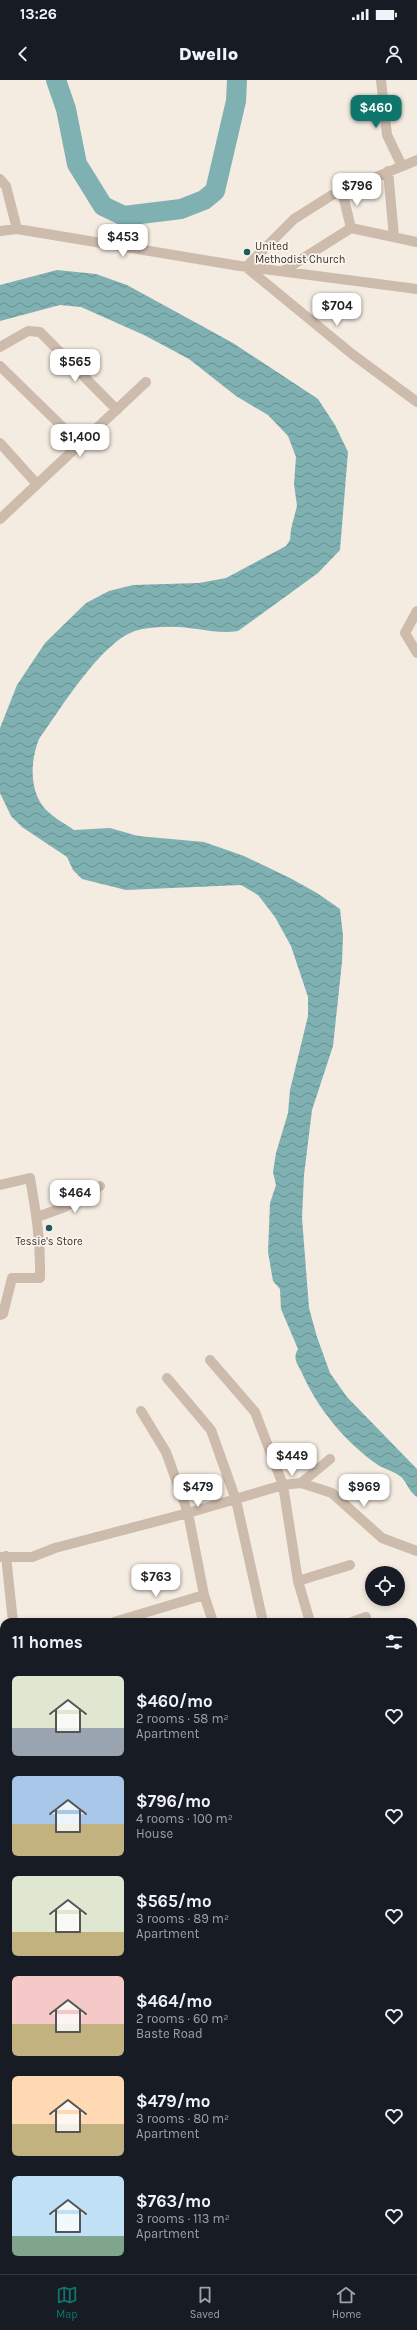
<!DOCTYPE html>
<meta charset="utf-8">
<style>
body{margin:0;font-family:Karla,sans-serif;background:#20242c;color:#f1f3f6;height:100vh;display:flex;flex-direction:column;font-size:15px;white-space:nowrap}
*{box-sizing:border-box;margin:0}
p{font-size:13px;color:#9ea1a6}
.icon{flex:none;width:22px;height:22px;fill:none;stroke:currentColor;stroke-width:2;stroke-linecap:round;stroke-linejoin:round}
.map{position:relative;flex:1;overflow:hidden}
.side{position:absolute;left:0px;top:1538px;width:417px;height:656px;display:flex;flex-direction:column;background:#171b24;border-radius:12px 12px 0 0;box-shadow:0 2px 6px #0003}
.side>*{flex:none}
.fabs{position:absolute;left:365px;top:1486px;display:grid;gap:8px}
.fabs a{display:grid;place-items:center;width:40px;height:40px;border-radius:50%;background:#171b24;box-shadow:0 2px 6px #0003;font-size:20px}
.price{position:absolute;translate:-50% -34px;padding:0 9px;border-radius:8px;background:#fff;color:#222;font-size:13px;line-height:26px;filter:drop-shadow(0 1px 2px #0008)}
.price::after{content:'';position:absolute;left:50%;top:24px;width:12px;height:9px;margin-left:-6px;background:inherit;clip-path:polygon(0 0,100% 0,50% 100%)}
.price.active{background:#0f766e;color:#fff}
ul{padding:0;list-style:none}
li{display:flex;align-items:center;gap:12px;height:100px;padding:0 12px}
li span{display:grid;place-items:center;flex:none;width:112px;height:80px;border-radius:6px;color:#555}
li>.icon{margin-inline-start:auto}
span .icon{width:48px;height:48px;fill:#fffc;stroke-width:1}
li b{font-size:17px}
h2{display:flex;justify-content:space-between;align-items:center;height:48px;padding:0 12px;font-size:17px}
.status{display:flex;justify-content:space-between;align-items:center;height:28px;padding:0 20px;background:#171b24;direction:ltr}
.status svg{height:11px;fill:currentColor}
header{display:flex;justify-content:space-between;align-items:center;height:52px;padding:0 12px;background:#171b24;font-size:18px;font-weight:800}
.tab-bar{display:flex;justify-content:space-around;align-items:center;height:56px;border-top:1px solid #363941;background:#171b24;font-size:11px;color:#9ea1a6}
.tab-bar a{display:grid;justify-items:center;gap:2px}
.tab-bar .active{color:#0f766e}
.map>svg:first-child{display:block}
.water{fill:url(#water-waves)}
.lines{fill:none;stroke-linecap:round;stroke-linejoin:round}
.stream{stroke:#7fb0b2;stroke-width:3.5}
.river{stroke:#7fb0b2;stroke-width:20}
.minor{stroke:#cdbbac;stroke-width:10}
.poi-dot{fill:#1f5a5e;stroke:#fbf5ee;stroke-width:1.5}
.labels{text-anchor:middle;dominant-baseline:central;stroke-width:3.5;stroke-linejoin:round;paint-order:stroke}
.poi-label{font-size:11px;fill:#3b302b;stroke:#fbf5ee;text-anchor:start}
</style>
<div class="status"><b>13:26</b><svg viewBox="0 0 49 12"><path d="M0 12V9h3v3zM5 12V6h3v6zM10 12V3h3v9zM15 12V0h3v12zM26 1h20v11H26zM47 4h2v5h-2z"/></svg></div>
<header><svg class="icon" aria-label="back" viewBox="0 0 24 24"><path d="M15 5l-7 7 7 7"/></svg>Dwello<svg class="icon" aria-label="person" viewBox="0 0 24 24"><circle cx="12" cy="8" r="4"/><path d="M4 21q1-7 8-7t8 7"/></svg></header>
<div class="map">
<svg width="417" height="2194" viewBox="0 0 417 2194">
<defs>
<pattern id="water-waves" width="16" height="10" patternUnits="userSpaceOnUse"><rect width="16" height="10" fill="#7fb0b2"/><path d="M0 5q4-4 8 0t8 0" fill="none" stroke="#699091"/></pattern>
</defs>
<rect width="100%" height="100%" fill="#f4ebe1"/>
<!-- water -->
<path class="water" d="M57,190L96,194L127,205L233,263L318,319L335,345L348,372L340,470L318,493L238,551C214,555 190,545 165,547C156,547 144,548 135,551C101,562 60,630 39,659C31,679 29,706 42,725C49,735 64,743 74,750L110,748L138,756L204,762L244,776L290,798L317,813L340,829L343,856L342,882L333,966L312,1030L304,1095L302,1138L309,1228L317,1257L330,1293L347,1317L417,1389V1417C408,1411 406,1400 400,1396C393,1391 385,1389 378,1385C346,1363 317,1328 302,1293C298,1284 292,1279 298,1269L281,1229L280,1209L273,1201L268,1172L270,1123L276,1105L273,1092L276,1073L288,1033L290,1010L308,936V917L291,866L275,837L258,815L241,805L126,810L82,799L73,790L67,777L22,747L11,736L0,713V648L17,605L45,563L86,523L109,511L133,505L199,503L226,498L286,466L290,460L291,449L297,426L294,404L296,377L288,356L268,335L236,316L189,279L144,255L81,227L60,225L0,241V205Z"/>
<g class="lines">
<!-- stream -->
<path class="stream" d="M413,1813L417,1810
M318,2190L323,2194"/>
<!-- river -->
<path class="river" d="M56,0L66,29L77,84L103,126L124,136L181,129L204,120L215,111L236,21L237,0"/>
<!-- minor -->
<path class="minor" d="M381,0L387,55L402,86
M388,91L394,157
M0,99L6,106L17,149
M342,111L351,148
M0,151L17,149L240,186L417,209
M246,187L352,274L417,322
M246,187L294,139L332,115L417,80
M283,191L351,148L417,162
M0,267L28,251L40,252L117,330
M0,286L79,363
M0,363L36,403
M0,439L146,302
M417,531L405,553L417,573
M0,1105L30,1098C36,1132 41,1163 40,1198H12L3,1234L0,1235
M37,1137L65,1127L100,1106
M210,1280L255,1332L283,1405L298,1501L310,1542
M167,1298L211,1350L236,1420L263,1542
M141,1331L166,1372L188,1433L204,1515L213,1542
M301,1403L332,1413L382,1458L417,1471
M6,1476L13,1542
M0,1477H32L55,1468L188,1433L283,1405L301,1403L330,1379
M298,1501L350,1485
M114,1542L204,1515
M352,1542L366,1537
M413,1625L417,1620
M0,1961L4,1960
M0,2075L4,2074
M413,2157H417
M271,2190L276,2194
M87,2194L89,2190
M119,2194L120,2190
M167,2194L168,2190
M217,2194L218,2190"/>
</g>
<!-- markers -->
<g class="poi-dot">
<circle cx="247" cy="172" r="4"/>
<circle cx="49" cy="1148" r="4"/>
</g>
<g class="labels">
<!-- poi labels -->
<g class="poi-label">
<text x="255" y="166">United<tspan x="255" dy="13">Methodist Church</tspan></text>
<text x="49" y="1161" text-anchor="middle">Tessie's Store</text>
</g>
</g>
</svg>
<div class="fabs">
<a><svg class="icon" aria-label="locate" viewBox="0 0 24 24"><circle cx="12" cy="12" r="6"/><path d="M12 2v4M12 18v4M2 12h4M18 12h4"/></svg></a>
</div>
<b class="price active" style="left:376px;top:49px">$460</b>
<b class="price" style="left:357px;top:127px">$796</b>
<b class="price" style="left:123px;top:178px">$453</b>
<b class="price" style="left:337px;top:247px">$704</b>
<b class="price" style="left:75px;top:303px">$565</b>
<b class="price" style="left:80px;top:378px">$1,400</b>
<b class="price" style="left:75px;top:1134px">$464</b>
<b class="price" style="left:292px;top:1397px">$449</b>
<b class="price" style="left:198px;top:1428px">$479</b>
<b class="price" style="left:364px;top:1428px">$969</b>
<b class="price" style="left:156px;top:1518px">$763</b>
<section class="side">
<h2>11 homes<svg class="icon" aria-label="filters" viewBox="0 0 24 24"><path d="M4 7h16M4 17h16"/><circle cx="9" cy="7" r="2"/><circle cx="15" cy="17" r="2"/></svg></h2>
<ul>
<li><span style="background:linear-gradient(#dfe7d0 65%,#9aa5b1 0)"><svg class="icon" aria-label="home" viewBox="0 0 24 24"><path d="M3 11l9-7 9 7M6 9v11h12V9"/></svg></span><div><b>$460/mo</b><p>2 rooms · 58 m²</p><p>Apartment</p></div><svg class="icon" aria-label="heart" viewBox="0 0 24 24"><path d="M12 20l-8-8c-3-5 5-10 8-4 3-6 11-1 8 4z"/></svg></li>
<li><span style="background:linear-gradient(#a9c7e8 60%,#c2b280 0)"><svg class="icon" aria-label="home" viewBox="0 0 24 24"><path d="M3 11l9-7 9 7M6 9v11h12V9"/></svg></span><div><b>$796/mo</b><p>4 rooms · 100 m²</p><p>House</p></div><svg class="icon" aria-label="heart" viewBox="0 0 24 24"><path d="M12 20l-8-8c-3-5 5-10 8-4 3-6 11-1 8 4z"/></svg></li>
<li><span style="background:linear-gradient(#dfe7d0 70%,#c2b280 0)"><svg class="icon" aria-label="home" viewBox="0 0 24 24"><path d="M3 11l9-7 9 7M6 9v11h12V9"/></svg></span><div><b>$565/mo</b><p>3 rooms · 89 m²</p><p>Apartment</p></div><svg class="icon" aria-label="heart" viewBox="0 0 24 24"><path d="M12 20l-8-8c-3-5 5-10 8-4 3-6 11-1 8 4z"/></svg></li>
<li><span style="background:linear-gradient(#f6c9c9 60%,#c2b280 0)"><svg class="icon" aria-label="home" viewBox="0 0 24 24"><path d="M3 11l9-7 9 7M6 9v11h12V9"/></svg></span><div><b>$464/mo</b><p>2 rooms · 60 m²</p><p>Baste Road</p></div><svg class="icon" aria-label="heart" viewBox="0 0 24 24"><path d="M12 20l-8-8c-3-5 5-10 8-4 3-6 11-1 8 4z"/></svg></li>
<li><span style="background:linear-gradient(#ffd9b3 60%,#c2b280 0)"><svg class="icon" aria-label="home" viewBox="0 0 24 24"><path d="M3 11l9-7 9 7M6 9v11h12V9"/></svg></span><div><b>$479/mo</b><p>3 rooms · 80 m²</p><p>Apartment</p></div><svg class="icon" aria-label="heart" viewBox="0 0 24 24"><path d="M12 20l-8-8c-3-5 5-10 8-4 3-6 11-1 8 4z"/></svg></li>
<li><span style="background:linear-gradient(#bfe0f5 75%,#7fa58c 0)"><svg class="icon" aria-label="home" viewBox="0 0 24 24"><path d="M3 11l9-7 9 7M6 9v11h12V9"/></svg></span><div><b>$763/mo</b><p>3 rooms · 113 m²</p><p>Apartment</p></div><svg class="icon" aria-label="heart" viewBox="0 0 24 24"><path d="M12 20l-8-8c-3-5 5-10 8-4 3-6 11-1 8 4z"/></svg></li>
</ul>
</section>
</div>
<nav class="tab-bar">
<a class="active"><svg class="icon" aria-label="map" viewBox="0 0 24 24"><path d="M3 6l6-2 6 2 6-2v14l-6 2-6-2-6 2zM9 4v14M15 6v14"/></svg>Map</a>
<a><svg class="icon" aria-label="saved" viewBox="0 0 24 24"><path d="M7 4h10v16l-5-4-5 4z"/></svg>Saved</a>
<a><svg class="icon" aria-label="home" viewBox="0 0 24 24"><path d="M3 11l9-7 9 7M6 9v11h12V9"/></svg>Home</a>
</nav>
